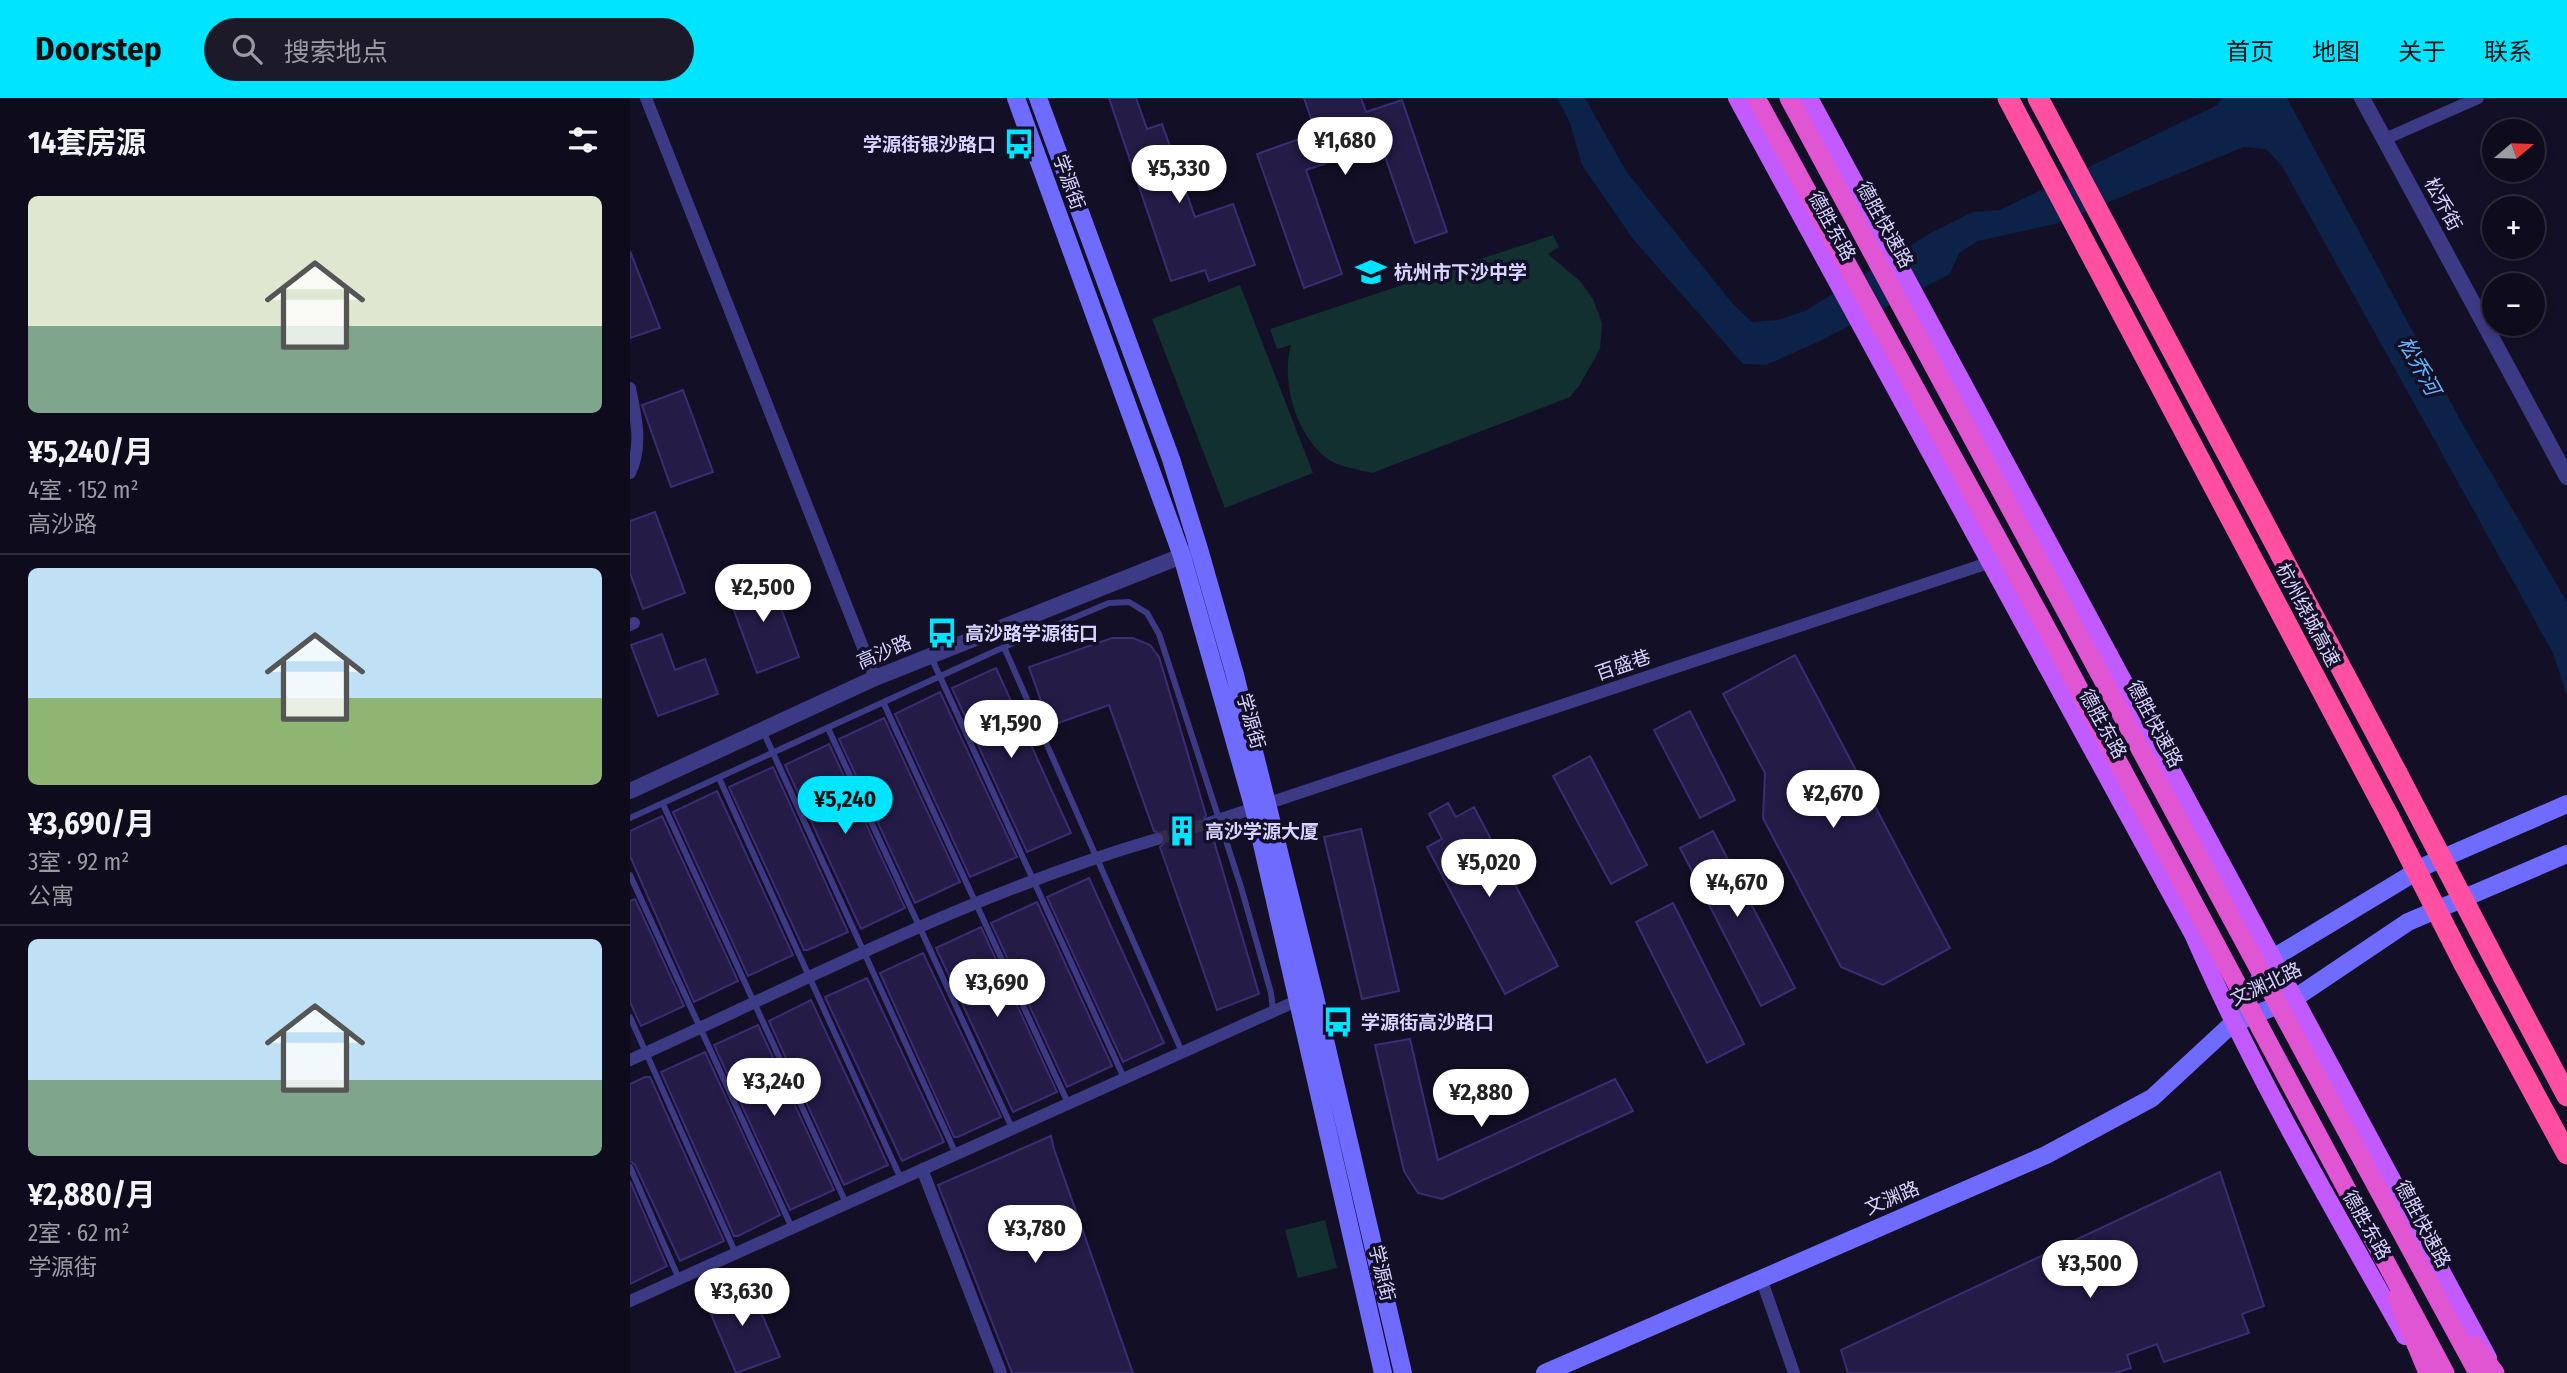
<!DOCTYPE html>
<html lang="zh">
<meta charset="utf-8">
<style>
body{margin:0;font-family:"Fira Sans Condensed","Noto Sans SC",sans-serif;background:#1c1929;color:#f1f3f6;height:100vh;display:flex;flex-direction:column;font-size:26px;white-space:nowrap}
*{box-sizing:border-box;margin:0}
p{font-size:23px;color:#9b9ba3}
.icon{flex:none;width:38px;height:38px;fill:none;stroke:currentColor;stroke-width:2;stroke-linecap:round;stroke-linejoin:round}
.map{position:relative;flex:1;overflow:hidden}
.panel{display:flex;flex-direction:column;background:#0e0b1c;width:630px}
.panel>*{flex:none}
.needle{width:46px;rotate:71deg}
.controls{position:absolute;left:1852px;top:21px;display:grid;gap:14px}
.controls a{display:grid;place-items:center;width:63px;height:63px;border-radius:50%;background:#0e0b1c;box-shadow:0 4px 10px #0003,0 0 0 2px #2e2b3b;font-size:35px}
.price{position:absolute;translate:-50% -60px;padding:0 16px;border-radius:24px;background:#fff;color:#222;font-size:23px;line-height:46px;filter:drop-shadow(0 2px 4px #0008)}
.price::after{content:'';position:absolute;left:50%;top:42px;width:21px;height:16px;margin-left:-10px;background:inherit;clip-path:polygon(0 0,100% 0,50% 100%)}
.price.current{background:#00e5ff;color:#111}
ul{padding:0;list-style:none}
li{display:grid;align-content:center;gap:14px;height:371px;padding:0 28px}
li+li{border-top:2px solid #2e2b3b}
li span{display:grid;place-items:center;height:217px;border-radius:10px;color:#555}
li>.icon{margin-inline-start:auto}
span .icon{width:126px;height:126px;fill:#fffc;stroke-width:1}
li b{font-size:30px}
h2{display:flex;justify-content:space-between;align-items:center;height:84px;padding:0 28px;font-size:30px}
header{display:flex;align-items:center;gap:42px;box-sizing:border-box;height:98px;padding:0 35px;background:#00e5ff;color:#111}
header strong{font-size:33px}
nav{display:flex;gap:38px;margin-inline-start:auto;font-size:24px}
.search{width:490px;height:63px;background:#1c1929;display:flex;align-items:center;gap:18px;box-sizing:border-box;padding:0 24px;border-radius:38px;color:#9b9ba3;font-size:26px}
main{display:flex;flex:1;min-height:0}
.map>svg:first-child{display:block}
.green{fill:#12302f}
.water{fill:#0c2248}
.building{fill:#241b47;stroke:#3b2d73;stroke-width:2}
.lines{fill:none;stroke-linecap:round;stroke-linejoin:round}
.minor-tunnel{stroke:#312d47;stroke-width:12;stroke-dasharray:12 6;stroke-linecap:butt}
.service{stroke:#3d3a85;stroke-width:6}
.minor{stroke:#3d3a85;stroke-width:12}
.tertiary{stroke:#3d3a85;stroke-width:16}
.secondary{stroke:#6f6bff;stroke-width:18}
.primary{stroke:#c25bff;stroke-width:18}
.trunk{stroke:#e055d1;stroke-width:19}
.motorway{stroke:#ff4fa3;stroke-width:21}
.trunk-bridge{stroke:#e055d1;stroke-width:19}
.motorway-bridge{stroke:#ff4fa3;stroke-width:21}
.labels{text-anchor:middle;dominant-baseline:central;stroke-width:7;stroke-linejoin:round;paint-order:stroke}
.poi-label{font-size:19px;font-weight:bold;fill:#d9d4ff;stroke:#130f26;text-anchor:start}
.street-label{font-size:19px;fill:#d9d4ff;stroke:#130f26}
.water-label{font-size:21px;font-style:italic;fill:#62b6ff;stroke:#130f26}
</style>
<header>
<strong>Doorstep</strong>
<div class="search"><svg class="icon" aria-label="search" viewBox="0 0 24 24"><circle cx="10" cy="10" r="6"/><path d="M15 15l6 6"/></svg>搜索地点</div>
<nav><a>首页</a><a>地图</a><a>关于</a><a>联系</a></nav>
</header>
<main>
<section class="panel">
<h2>14套房源<svg class="icon" aria-label="filters" viewBox="0 0 24 24"><path d="M4 7h16M4 17h16"/><circle cx="9" cy="7" r="2"/><circle cx="15" cy="17" r="2"/></svg></h2>
<ul>
<li><span style="background:linear-gradient(#dfe7d0 60%,#7fa58c 0)"><svg class="icon" aria-label="home" viewBox="0 0 24 24"><path d="M3 11l9-7 9 7M6 9v11h12V9"/></svg></span><div><b>¥5,240/月</b><p>4室 · 152 m²</p><p>高沙路</p></div></li>
<li><span style="background:linear-gradient(#bfe0f5 60%,#8fb573 0)"><svg class="icon" aria-label="home" viewBox="0 0 24 24"><path d="M3 11l9-7 9 7M6 9v11h12V9"/></svg></span><div><b>¥3,690/月</b><p>3室 · 92 m²</p><p>公寓</p></div></li>
<li><span style="background:linear-gradient(#bfe0f5 65%,#7fa58c 0)"><svg class="icon" aria-label="home" viewBox="0 0 24 24"><path d="M3 11l9-7 9 7M6 9v11h12V9"/></svg></span><div><b>¥2,880/月</b><p>2室 · 62 m²</p><p>学源街</p></div></li>
</ul>
</section>
<div class="map">
<svg width="1937" height="1275" viewBox="0 0 1937 1275">
<rect width="100%" height="100%" fill="#130f26"/>
<!-- green -->
<path class="green" d="M923,137L929,149L918,156L950,183L963,201L972,225L970,251L949,288L940,299L742,375C727,371 707,369 695,359C665,334 651,283 661,247L647,251L640,231Z
M610,187L683,375L595,410L522,221Z
M695,1122L707,1170L668,1180L655,1132Z"/>
<!-- water -->
<path class="water" d="M927,0H955L996,73L1103,206L1122,224L1148,222L1175,213L1299,136L1343,114L1370,112L1587,7L1592,0H1657L1833,327L1937,504V598L1923,555L1652,68L1636,51L1614,49L1425,126L1348,143L1329,155L1320,176L1192,242L1136,267L1113,266L1003,141L952,67L940,25Z"/>
<!-- building -->
<path class="building" d="M479,0H506L517,31L532,26L565,119L603,106L625,167L579,183L575,172L541,183Z
M674,0H731L736,14L772,2L817,134L785,145L751,47L676,72L712,176L674,190L627,56L686,35Z
M0,153L30,230L0,240Z
M53,292L83,374L41,389L12,307Z
M25,414L55,495L13,511L0,475V423Z
M139,478L169,559L127,575L97,493Z
M32,536L45,572L75,561L88,596L28,618L1,547Z
M482,540H503L520,547L529,559L576,717L571,727L574,732L581,733L629,896L587,912L530,749L535,744V738L524,733L479,607L420,628L399,569Z
M1165,557L1320,850L1253,887L1211,869L1133,720L1135,675L1093,596Z
M366,570L441,735L397,754L322,590Z
M310,594L387,759L340,779L265,616Z
M1060,613L1105,702L1070,720L1024,632Z
M254,620L330,784L285,805L209,641Z
M199,646L275,810L231,831L155,667Z
M960,658L1017,767L981,786L923,678Z
M143,669L218,834L178,852H174L99,689Z
M87,693L163,857L118,878L43,714Z
M818,705L826,719L844,709L928,868L875,896L797,749L812,741L799,716Z
M32,718L108,883L64,904L0,758V733Z
M731,731L769,893L732,901L694,739Z
M1083,733L1165,890L1131,908L1050,750Z
M459,780L534,945L493,964L417,799Z
M5,801L54,908L11,928L0,904V803Z
M407,804L482,968L437,989L361,825Z
M1043,805L1114,946L1077,965L1006,824Z
M351,829L427,994L383,1014L306,850Z
M293,855L371,1019L328,1039H324L250,875Z
M237,880L314,1044L272,1063L195,899Z
M181,902L258,1067L214,1087L139,923Z
M128,927L204,1092L160,1112L84,947Z
M780,941L808,1062L985,981L1003,1013L812,1101L788,1095L774,1073L745,947Z
M75,954L150,1117L108,1138H104L31,974Z
M15,979H20L94,1143L50,1163L5,1067L0,1063V986Z
M421,1038L424,1051L503,1275H382L308,1087Z
M1590,1074L1634,1208L1612,1216L1619,1235L1534,1264L1527,1246L1497,1257L1501,1270L1485,1275H1218L1211,1252Z
M0,1083L37,1168L0,1186Z
M118,1184L150,1259L106,1275L75,1202Z"/>
<g class="lines">
<!-- minor-tunnel -->
<path class="minor-tunnel" d="M527,741L579,725"/>
<!-- service -->
<path class="service" d="M374,549L552,954
M301,559L494,980
M254,606L438,1005
M198,630L382,1030
M133,633L326,1056
M89,680L271,1081
M33,706L216,1105
M0,720L374,549L479,505L499,504L517,515L529,536L611,789L641,895L643,913
M0,777L162,1130
M0,919L106,1156
M0,1069L49,1181"/>
<!-- minor -->
<path class="minor" d="M16,0L245,580
M1755,41L1848,0
M0,290C6,319 13,348 0,375
M0,527L4,525
M579,725L1361,464
M0,962C173,884 344,794 527,741
M292,1071L371,1275
M1131,1180L1164,1275
M0,1203L673,900"/>
<!-- tertiary -->
<path class="tertiary" d="M1732,0L1937,379
M0,693L245,580L569,451"/>
<!-- secondary -->
<path class="secondary" d="M386,0L552,458L624,711L753,1275
M408,0L541,361L569,451L605,577L684,895L773,1275
M1612,922L1665,900L1778,824L1937,756
M915,1275L1416,1057L1522,1000L1602,926L1643,860L1797,767L1937,706"/>
<!-- primary -->
<path class="primary" d="M1107,0L1563,836C1624,975 1700,1105 1775,1238
M1179,0L1858,1260"/>
<!-- trunk -->
<path class="trunk" d="M1677,960L1848,1275
M1767,1200L1798,1275
M1845,1248L1865,1275"/>
<!-- motorway -->
<path class="motorway" d="M1378,0L1759,719
M1408,0L1767,675
M1834,866L1937,1056
M1873,878L1937,998"/>
<!-- trunk-bridge -->
<path class="trunk-bridge" d="M1126,0L1410,518L1815,1275
M1159,0L1677,960"/>
<!-- motorway-bridge -->
<path class="motorway-bridge" d="M1767,675L1873,878
M1759,719L1834,866"/>
</g>
<!-- icons -->
<defs>
<g id="bus-bare" transform="scale(2.415)"><path d="M-5-6H5V4H4V6H2V4H-2V6H-4V4H-5ZM-3.5-4V0h7V-4ZM-3.5 1.2v1.5H-2V1.2ZM2 1.2v1.5H3.5V1.2Z" fill="#00e5ff" stroke="#130f26" stroke-width="2.5" paint-order="stroke"/></g>
<g id="school-bare" transform="scale(2.415)"><path d="M0-5L7-2L0 1L-7-2ZM-4 1L0 2.5L4 1V4Q0 6-4 4Z" fill="#00e5ff" stroke="#130f26" stroke-width="2.5" paint-order="stroke"/></g>
<g id="building-bare" transform="scale(2.415)"><path d="M-4-6H4V6H1V3H-1V6H-4ZM-2.5-4.3h1.7v1.8h-1.7ZM.8-4.3h1.7v1.8H.8ZM-2.5-1h1.7V.8h-1.7ZM.8-1h1.7V.8H.8Z" fill="#00e5ff" stroke="#130f26" stroke-width="2.5" paint-order="stroke"/></g>
</defs>
<g fill-rule="evenodd">
<use href="#bus-bare" x="389" y="46"/>
<use href="#school-bare" x="741" y="174"/>
<use href="#bus-bare" x="312" y="535"/>
<use href="#building-bare" x="552" y="733"/>
<use href="#bus-bare" x="708" y="924"/>
</g>
<g class="labels">
<!-- poi labels -->
<g class="poi-label">
<text x="366" y="46" text-anchor="end">学源街银沙路口</text>
<text x="764" y="174">杭州市下沙中学</text>
<text x="335" y="535">高沙路学源街口</text>
<text x="575" y="733">高沙学源大厦</text>
<text x="731" y="924">学源街高沙路口</text>
</g>
<!-- street labels -->
<g class="street-label">
<text transform="translate(439 84) rotate(70)">学源街</text>
<text transform="translate(1813 106) rotate(62)">松乔街</text>
<text transform="translate(1255 127) rotate(61)">德胜快速路</text>
<text transform="translate(1202 128) rotate(61)">德胜东路</text>
<text transform="translate(1678 517) rotate(62)">杭州绕城高速</text>
<text transform="translate(254 554) rotate(-23)">高沙路</text>
<text transform="translate(993 567) rotate(-19)">百盛巷</text>
<text transform="translate(621 623) rotate(74)">学源街</text>
<text transform="translate(1473 626) rotate(61)">德胜东路</text>
<text transform="translate(1525 626) rotate(62)">德胜快速路</text>
<text transform="translate(1636 886) rotate(-25)">文渊北路</text>
<text transform="translate(1262 1100) rotate(-23)">文渊路</text>
<text transform="translate(1793 1126) rotate(62)">德胜快速路</text>
<text transform="translate(1737 1127) rotate(60)">德胜东路</text>
<text transform="translate(752 1175) rotate(77)">学源街</text>
</g>
<!-- water labels -->
<g class="water-label">
<text transform="translate(1789 268) rotate(61)">松乔河</text>
</g>
</g>
</svg>
<div class="controls">
<a><svg class="needle" viewBox="-14 -14 28 28"><path d="M0-13l5 13h-10z" fill="#e53935"/><path d="M0 13l5-13h-10z" fill="#9b9ba3"/></svg></a>
<a>+</a>
<a>−</a>
</div>
<b class="price" style="left:715px;top:79px">¥1,680</b>
<b class="price" style="left:549px;top:107px">¥5,330</b>
<b class="price" style="left:133px;top:526px">¥2,500</b>
<b class="price" style="left:381px;top:662px">¥1,590</b>
<b class="price" style="left:1203px;top:732px">¥2,670</b>
<b class="price current" style="left:215px;top:738px">¥5,240</b>
<b class="price" style="left:859px;top:801px">¥5,020</b>
<b class="price" style="left:1107px;top:821px">¥4,670</b>
<b class="price" style="left:367px;top:921px">¥3,690</b>
<b class="price" style="left:144px;top:1020px">¥3,240</b>
<b class="price" style="left:851px;top:1031px">¥2,880</b>
<b class="price" style="left:405px;top:1167px">¥3,780</b>
<b class="price" style="left:1460px;top:1202px">¥3,500</b>
<b class="price" style="left:112px;top:1230px">¥3,630</b>
</div>
</main>
